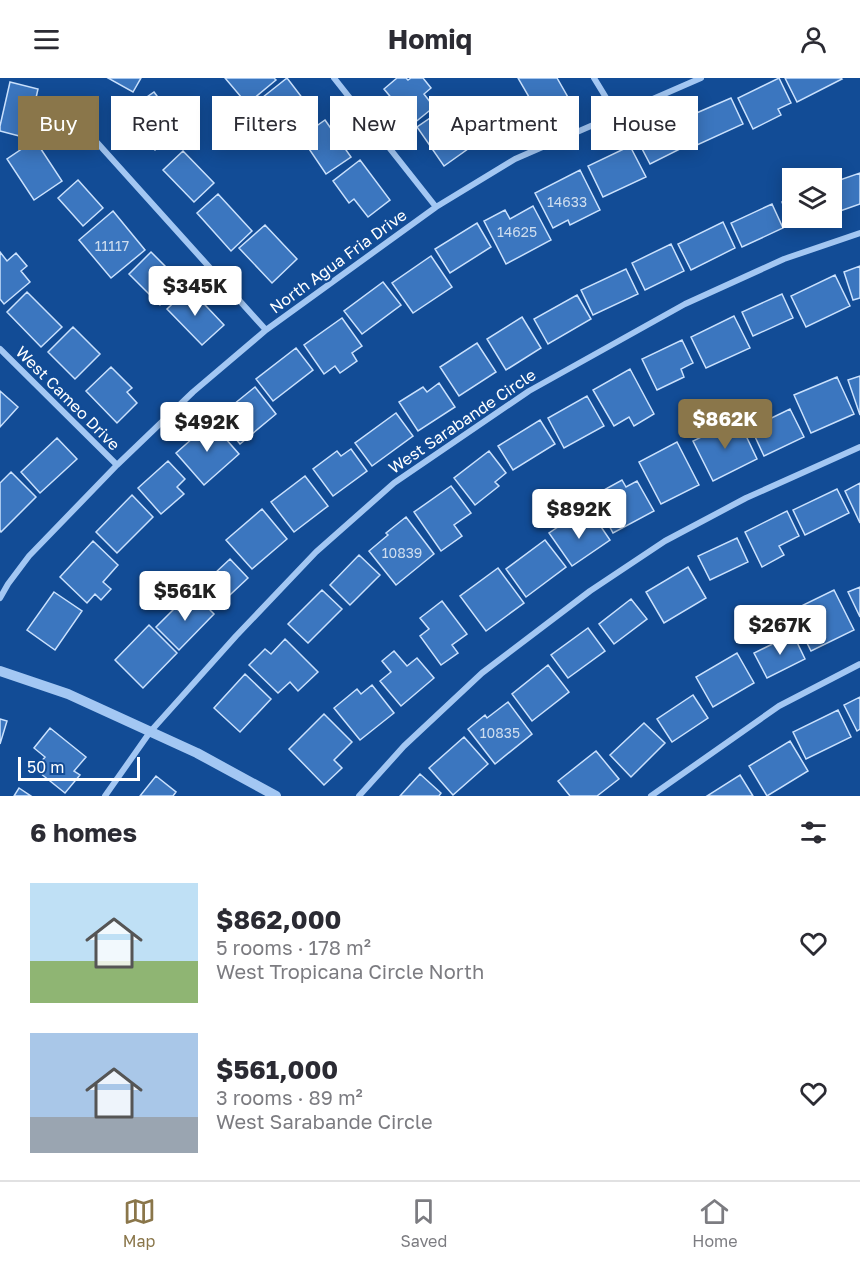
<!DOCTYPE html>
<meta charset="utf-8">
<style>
body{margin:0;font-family:"Golos Text",sans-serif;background:#f7f7f7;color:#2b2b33;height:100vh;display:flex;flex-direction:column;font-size:22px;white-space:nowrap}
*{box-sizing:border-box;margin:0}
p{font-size:20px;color:#7c7c81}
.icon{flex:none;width:33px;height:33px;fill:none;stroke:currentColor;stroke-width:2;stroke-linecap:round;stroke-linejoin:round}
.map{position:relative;height:718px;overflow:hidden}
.drawer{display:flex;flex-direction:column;background:#fff;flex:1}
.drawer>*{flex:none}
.guide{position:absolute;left:18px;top:18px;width:825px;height:54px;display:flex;gap:12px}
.tools{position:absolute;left:782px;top:90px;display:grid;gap:12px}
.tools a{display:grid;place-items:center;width:60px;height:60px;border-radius:0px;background:#fff;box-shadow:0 3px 15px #0003;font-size:30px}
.scale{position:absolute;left:18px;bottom:15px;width:122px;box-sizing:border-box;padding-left:6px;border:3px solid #fff;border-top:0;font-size:16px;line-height:21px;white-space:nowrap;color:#fff;-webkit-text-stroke:4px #124c96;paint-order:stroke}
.price{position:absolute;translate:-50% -51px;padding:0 14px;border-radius:6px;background:#fff;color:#222;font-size:20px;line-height:39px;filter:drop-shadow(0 2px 3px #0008)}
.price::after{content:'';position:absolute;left:50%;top:36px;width:18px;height:14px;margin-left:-9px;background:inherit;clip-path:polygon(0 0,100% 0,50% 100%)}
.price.active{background:#8a764a;color:#fff}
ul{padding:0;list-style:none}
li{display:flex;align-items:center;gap:18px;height:150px;padding:0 30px}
li span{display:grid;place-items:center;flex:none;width:168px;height:120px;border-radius:0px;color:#555}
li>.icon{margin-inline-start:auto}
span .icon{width:72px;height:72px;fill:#fffc;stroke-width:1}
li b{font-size:26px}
h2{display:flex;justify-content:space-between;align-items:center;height:72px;padding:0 30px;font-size:26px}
.chip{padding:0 21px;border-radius:0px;background:#fff;box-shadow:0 3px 15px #0003;font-size:21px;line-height:54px}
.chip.active{background:#8a764a;color:#fff}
header{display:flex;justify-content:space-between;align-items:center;height:78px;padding:0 30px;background:#fff;font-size:27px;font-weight:700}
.tabs{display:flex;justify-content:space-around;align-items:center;height:84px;border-top:2px solid #e1e1e2;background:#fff;font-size:16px;color:#7c7c81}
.tabs a{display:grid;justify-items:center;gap:3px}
.tabs .active{color:#8a764a}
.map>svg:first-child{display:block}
.building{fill:#3b76bf;stroke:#cae1fd;stroke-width:1.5}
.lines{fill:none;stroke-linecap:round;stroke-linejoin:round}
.minor{stroke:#a3c7f3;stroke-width:6}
.tertiary{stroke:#a3c7f3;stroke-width:10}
.labels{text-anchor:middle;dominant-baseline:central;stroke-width:4.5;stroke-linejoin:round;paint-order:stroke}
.number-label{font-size:14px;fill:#ceddef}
.street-label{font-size:16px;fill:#fff;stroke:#124c96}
</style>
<header><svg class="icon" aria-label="menu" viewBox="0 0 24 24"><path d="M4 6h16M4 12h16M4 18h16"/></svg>Homiq<svg class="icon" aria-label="person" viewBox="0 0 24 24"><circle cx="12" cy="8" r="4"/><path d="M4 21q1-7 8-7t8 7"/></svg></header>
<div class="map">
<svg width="860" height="718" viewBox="0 0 860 718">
<rect width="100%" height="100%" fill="#124c96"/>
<!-- building -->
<path class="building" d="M108,0H141L133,14Z
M225,0H274L276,2L247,26Z
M287,0L317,39L294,57L279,38L273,42L258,23Z
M397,0H406L408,2L411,0H423L431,10L424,16L434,29L413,46L384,11Z
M518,0H557L569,21L540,38Z
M779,0L791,25L778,31L781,37L753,51L738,20Z
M785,0H841L842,1L797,24Z
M10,4L38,11L27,60L0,53V48Z
M154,14L163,26L171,20L183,37L175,43L182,53L155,72L127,33Z
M731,20L743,46L697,67L685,40Z
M455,23L473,49L464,55L472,68L444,88L417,49Z
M325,42L351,79L326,96L301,59Z
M678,43L690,66L650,86L638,63Z
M35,62L62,103L34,122L7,81Z
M630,68L646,99L603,119L588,88Z
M183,73L214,105L194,124L163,92Z
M360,82L390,122L368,139L354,121L349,125L333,103Z
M580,92L600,132L570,147L568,142L553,150L535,115Z
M860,95V126L840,133L831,109V105Z
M78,102L103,130L83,148L58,120Z
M218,116L252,153L231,173L197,135Z
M792,120V140H814L791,149L782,124Z
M772,126L783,150L742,169L731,145Z
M533,128L551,162L506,186L484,143L505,132L510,141Z
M113,133L145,172L111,200L79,162Z
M723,144L735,170L691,192L678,166Z
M477,145L491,169L450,195L435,171Z
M265,147L297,181L272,205L239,170Z
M671,166L684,193L645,212L632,185Z
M0,174L7,183L16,175L27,188L21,193L30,204L4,226L0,221Z
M151,174L182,205L160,227L129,196Z
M431,178L452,209L413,235L392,205Z
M860,188V220L853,222L844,194Z
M626,191L638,216L593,237L581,212Z
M835,197L850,228L806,249L791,218Z
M383,204L401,227L362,256L344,233Z
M189,210L224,247L202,267L167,231Z
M27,214L62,249L41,269L7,234Z
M782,216L793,240L753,258L742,234Z
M577,217L591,241L548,266L534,241Z
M734,238L750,270L706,290L691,259Z
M522,239L541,270L506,292L487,261Z
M342,240L362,268L352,275L357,283L340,295L335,288L324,296L304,267Z
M73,249L100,276L75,301L48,274Z
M682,262L693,285L681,291L684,299L657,312L642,281Z
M477,265L496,294L459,318L440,289Z
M296,270L313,292L273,323L256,301Z
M111,289L132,310L127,314L137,325L117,345L86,313Z
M630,291L654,336L634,348L629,339L614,348L593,312Z
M860,298V337L848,302Z
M837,299L854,336L811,355L794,317Z
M439,305L455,329L418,353L399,324L423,309L427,314Z
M255,309L276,336L240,366L218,339Z
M0,313L18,329L0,349Z
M587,318L604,348L564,370L548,340Z
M790,331L804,359L764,378L751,350Z
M396,335L413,358L372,388L355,365Z
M738,341L757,381L713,403L693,363Z
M540,342L555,366L513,392L498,368Z
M211,344L239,376L204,407L176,375Z
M57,360L77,381L40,415L21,394Z
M677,364L699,407L661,426L639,384Z
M351,371L367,393L333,418L313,391L337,373L341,378Z
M489,373L506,395L495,404L499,408L475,427L454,400Z
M168,383L185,401L177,409L184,416L161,436L138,410Z
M11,394L36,419L1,454L0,452V405Z
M305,398L328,428L294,454L271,424Z
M622,402L626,409L637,403L654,433L613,455L593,418Z
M860,405V445L845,413Z
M451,408L471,435L454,447L462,458L441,473L414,434Z
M837,411L849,435L805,457L793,432Z
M132,417L153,439L117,475L96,454Z
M262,431L287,461L252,491L226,462Z
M787,433L799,458L779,468L784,477L762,489L745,454Z
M406,439L434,476L396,507L369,473L388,457L386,455Z
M595,440L610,462L572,488L549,455L570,441L577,451Z
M737,460L748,484L710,502L698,478Z
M545,462L566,489L526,519L506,491Z
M93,463L118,487L103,504L111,511L101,522L95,516L87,525L60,499Z
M359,477L380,497L350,527L330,507Z
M230,481L248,500L216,530L198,511Z
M688,489L706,520L664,545L646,514Z
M498,490L524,525L486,553L460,518Z
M860,509V539L848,514Z
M322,512L342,531L308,565L288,546Z
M834,512L854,552L811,573L791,533Z
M54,514L82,533L55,572L27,552Z
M194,516L214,536L179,572L156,549L175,530L178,532Z
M631,521L647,541L614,566L599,546Z
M442,523L467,556L452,567L458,575L441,587L420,558L429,551L420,540Z
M149,547L177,575L143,610L115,582Z
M588,550L605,573L568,600L551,577Z
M793,556L805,581L767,600L754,575Z
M285,561L318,594L298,613L290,604L278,615L249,587L265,571L271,576Z
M394,573L407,588L417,580L434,600L401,628L380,603L391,594L382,583Z
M737,575L754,605L713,629L696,599Z
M548,587L569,614L532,643L512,616Z
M245,596L271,621L240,654L214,630Z
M372,607L394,635L360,662L334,630L357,611L361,616Z
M693,617L708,640L672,664L657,641Z
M860,619V651L857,653L844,627Z
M508,624L532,656L495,686L468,651L485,637L487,640Z
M838,632L851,659L806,681L793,654Z
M324,636L352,664L334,682L342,690L324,707L289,671Z
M0,641L7,643L0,666Z
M644,645L665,665L631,699L610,677Z
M50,650L86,679L74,693L80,697L65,715L35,691L45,679L34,670Z
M464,659L488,686L453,717L429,690Z
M790,663L808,693L767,718L749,688Z
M596,673L619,701L597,718H570L558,703Z
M420,696L441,715L439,718H400Z
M740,697L753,718H707Z
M156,698L176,714L173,718H140Z
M19,710L31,718H14Z"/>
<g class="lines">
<!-- minor -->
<path class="minor" d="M334,0L436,129
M594,0L616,36
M84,50L266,252
M0,271L117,387
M0,520L8,506L29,478L117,387L193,314L266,252L436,129L515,81L701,0
M105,718L150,654L236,558L316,474L394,405L529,313L685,226L784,181L860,155
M359,718L404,668L482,595L590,513L665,463L746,420L860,369
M651,718L779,628L860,586"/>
<!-- tertiary -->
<path class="tertiary" d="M0,593L68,616L197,675L276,718"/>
</g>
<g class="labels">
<!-- number labels -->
<g class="number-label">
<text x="567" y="123">14633</text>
<text x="517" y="153">14625</text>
<text x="112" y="167">11117</text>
<text x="402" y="474">10839</text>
<text x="500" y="654">10835</text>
</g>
<!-- street labels -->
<g class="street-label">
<text transform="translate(338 183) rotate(-36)">North Agua Fria Drive</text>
<text transform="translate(68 320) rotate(45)">West Cameo Drive</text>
<text transform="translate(462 343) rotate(-34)">West Sarabande Circle</text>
</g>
</g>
</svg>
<div class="tools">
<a><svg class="icon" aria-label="layers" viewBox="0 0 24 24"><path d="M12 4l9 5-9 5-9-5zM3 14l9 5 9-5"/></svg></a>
</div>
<div class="scale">50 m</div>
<b class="price" style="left:195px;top:239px">$345K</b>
<b class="price active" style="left:725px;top:372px">$862K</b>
<b class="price" style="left:207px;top:375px">$492K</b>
<b class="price" style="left:579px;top:462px">$892K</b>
<b class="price" style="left:185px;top:544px">$561K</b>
<b class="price" style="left:780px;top:578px">$267K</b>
<div class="guide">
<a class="chip active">Buy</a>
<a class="chip">Rent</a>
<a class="chip">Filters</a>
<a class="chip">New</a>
<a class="chip">Apartment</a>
<a class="chip">House</a>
</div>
</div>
<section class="drawer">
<h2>6 homes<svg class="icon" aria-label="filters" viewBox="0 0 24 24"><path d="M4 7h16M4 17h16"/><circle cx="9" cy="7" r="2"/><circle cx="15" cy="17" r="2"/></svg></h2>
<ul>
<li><span style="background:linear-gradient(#bfe0f5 65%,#8fb573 0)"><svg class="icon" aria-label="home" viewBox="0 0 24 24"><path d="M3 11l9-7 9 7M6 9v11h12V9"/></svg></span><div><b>$862,000</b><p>5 rooms · 178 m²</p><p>West Tropicana Circle North</p></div><svg class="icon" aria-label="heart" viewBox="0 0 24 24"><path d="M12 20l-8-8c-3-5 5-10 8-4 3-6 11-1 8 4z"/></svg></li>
<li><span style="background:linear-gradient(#a9c7e8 70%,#9aa5b1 0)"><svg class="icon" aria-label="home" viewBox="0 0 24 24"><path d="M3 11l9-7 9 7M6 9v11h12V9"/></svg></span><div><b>$561,000</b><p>3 rooms · 89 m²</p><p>West Sarabande Circle</p></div><svg class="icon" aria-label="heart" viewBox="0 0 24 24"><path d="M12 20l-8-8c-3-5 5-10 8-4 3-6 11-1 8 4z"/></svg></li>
</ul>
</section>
<nav class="tabs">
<a class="active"><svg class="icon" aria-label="map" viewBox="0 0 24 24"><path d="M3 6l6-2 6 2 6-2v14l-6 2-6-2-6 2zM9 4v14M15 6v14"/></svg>Map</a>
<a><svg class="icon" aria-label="saved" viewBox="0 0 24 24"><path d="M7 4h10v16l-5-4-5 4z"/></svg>Saved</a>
<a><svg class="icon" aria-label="home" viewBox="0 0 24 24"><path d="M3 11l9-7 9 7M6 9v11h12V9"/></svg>Home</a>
</nav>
